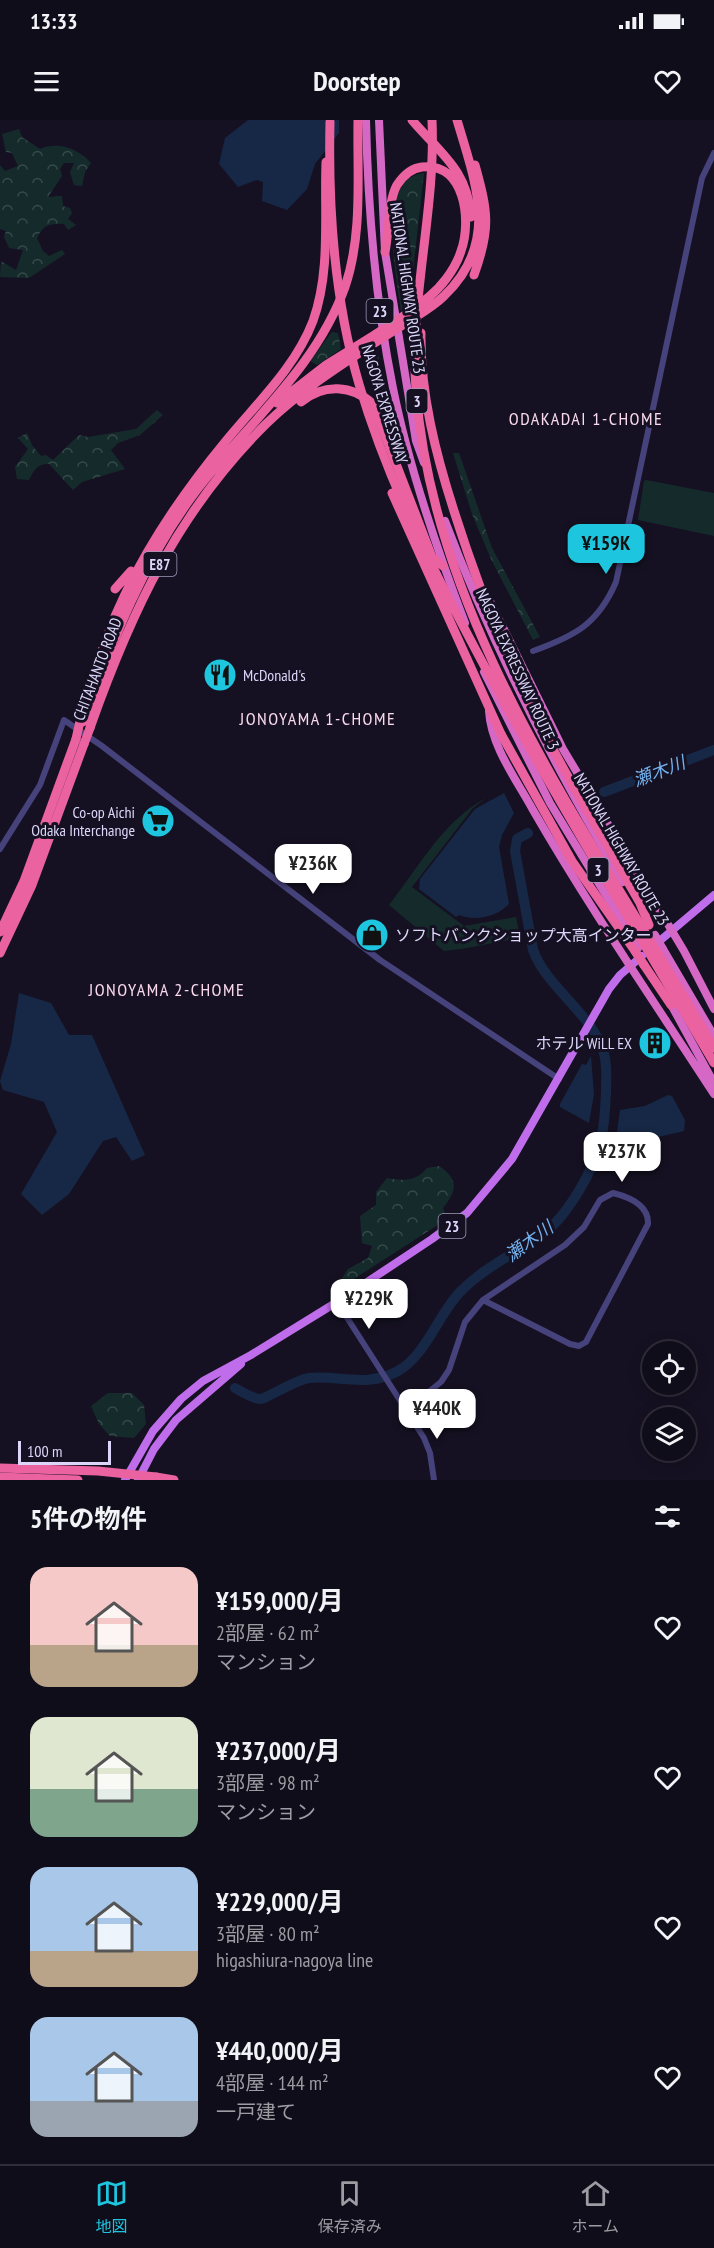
<!DOCTYPE html>
<html lang="ja">
<meta charset="utf-8">
<style>
body{margin:0;font-family:"PT Sans Narrow","Noto Sans JP",sans-serif;background:#191623;color:#f1f3f6;height:100vh;display:flex;flex-direction:column;font-size:22px;white-space:nowrap}
*{box-sizing:border-box;margin:0}
p{font-size:20px;color:#9c9ca2}
.icon{flex:none;width:33px;height:33px;fill:none;stroke:currentColor;stroke-width:2;stroke-linecap:round;stroke-linejoin:round}
.map{position:relative;height:1360px;overflow:hidden}
.details{display:flex;flex-direction:column;background:#100d1a;flex:1}
.details>*{flex:none}
.fabs{position:absolute;left:642px;top:1221px;display:grid;gap:12px}
.fabs a{display:grid;place-items:center;width:54px;height:54px;border-radius:50%;background:#100d1a;box-shadow:0 3px 15px #0003,0 0 0 2px #302d39;font-size:30px}
.scale{position:absolute;left:18px;bottom:15px;width:93px;box-sizing:border-box;padding-left:6px;border:3px solid #dcd7fa;border-top:0;font-size:16px;line-height:21px;white-space:nowrap;color:#dcd7fa;-webkit-text-stroke:4px #151122;paint-order:stroke}
.price{position:absolute;translate:-50% -51px;padding:0 14px;border-radius:12px;background:#fff;color:#222;font-size:20px;line-height:39px;filter:drop-shadow(0 2px 3px #0008)}
.price::after{content:'';position:absolute;left:50%;top:36px;width:18px;height:14px;margin-left:-9px;background:inherit;clip-path:polygon(0 0,100% 0,50% 100%)}
.price.current{background:#1ec5df;color:#111}
ul{padding:0;list-style:none}
li{display:flex;align-items:center;gap:18px;height:150px;padding:0 30px}
li span{display:grid;place-items:center;flex:none;width:168px;height:120px;border-radius:18px;color:#555}
li>.icon{margin-inline-start:auto}
span .icon{width:72px;height:72px;fill:#fffc;stroke-width:1}
li b{font-size:26px}
h2{display:flex;justify-content:space-between;align-items:center;height:72px;padding:0 30px;font-size:26px}
.status{display:flex;justify-content:space-between;align-items:center;height:42px;padding:0 30px;background:#100d1a;direction:ltr}
.status svg{height:16px;fill:currentColor}
header{display:flex;justify-content:space-between;align-items:center;height:78px;padding:0 30px;background:#100d1a;font-size:27px;font-weight:700}
.tabs{display:flex;justify-content:space-around;align-items:center;height:84px;border-top:2px solid #302d39;background:#100d1a;font-size:16px;color:#9c9ca2}
.tabs a{display:grid;justify-items:center;gap:3px}
.tabs .current{color:#1ec5df}
.map>svg:first-child{display:block}
.forest{fill:url(#forest-crowns)}
.park{fill:#152b2b}
.water{fill:#172846}
.lines{fill:none;stroke-linecap:round;stroke-linejoin:round}
.river{stroke:#172846;stroke-width:10}
.tertiary{stroke:#46427b;stroke-width:6}
.primary{stroke:#c06deb;stroke-width:8}
.trunk{stroke:#d568c5;stroke-width:8}
.motorway{stroke:#ea629f;stroke-width:9}
.trunk-bridge{stroke:#d568c5;stroke-width:8}
.motorway-bridge{stroke:#ea629f;stroke-width:9}
.labels{text-anchor:middle;dominant-baseline:central;stroke-width:6;stroke-linejoin:round;paint-order:stroke}
.shield{fill:#151122;stroke:#a09cb9;stroke-width:1.5}
.shield-label{font-size:15px;font-weight:bold;fill:#dcd7fa}
.street-label{font-size:16px;fill:#dcd7fa;stroke:#151122}
.poi-label{font-size:16px;fill:#dcd7fa;stroke:#151122;text-anchor:start}
.neighbourhood-label{font-size:18px;letter-spacing:1.5px;fill:#fad9ed;stroke:#151122}
.water-label{font-size:18px;font-style:italic;fill:#73b0ec;stroke:#151122}
</style>
<div class="status"><b>13:33</b><svg viewBox="0 0 49 12"><path d="M0 12V9h3v3zM5 12V6h3v6zM10 12V3h3v9zM15 12V0h3v12zM26 1h20v11H26zM47 4h2v5h-2z"/></svg></div>
<header><svg class="icon" aria-label="menu" viewBox="0 0 24 24"><path d="M4 6h16M4 12h16M4 18h16"/></svg>Doorstep<svg class="icon" aria-label="heart" viewBox="0 0 24 24"><path d="M12 20l-8-8c-3-5 5-10 8-4 3-6 11-1 8 4z"/></svg></header>
<div class="map">
<svg width="714" height="1360" viewBox="0 0 714 1360">
<defs>
<pattern id="forest-crowns" width="20" height="18" patternUnits="userSpaceOnUse" patternTransform="scale(1.5)"><rect width="20" height="18" fill="#152b2b"/><path d="M2 6a3 3 0 1 1 6 0M12 15a3 3 0 1 1 6 0" fill="none" stroke="#36494b"/></pattern>
</defs>
<rect width="100%" height="100%" fill="#151122"/>
<!-- forest -->
<path class="forest" d="M19,9L22,17L40,29C58,21 78,28 91,43L85,52L82,66L74,65L70,52L74,43H64L60,49L62,56L48,77L62,76L63,86L70,88L72,93L68,99L76,105L68,110L64,104C50,103 43,105 37,118L43,131L49,136L62,130L65,134L29,158L0,157L1,141L16,150L23,130L9,128L4,117L6,111L0,109V45L5,51L18,46L12,33L6,32L2,14Z
M424,53L409,186L401,191C397,159 375,57 424,53Z
M332,212L338,213L341,229L317,245L310,241Z
M377,229L390,295H385L377,280L380,269L376,264L375,241L370,238L360,239Z
M157,290L163,295L140,315L118,323L111,330L125,349L82,362L73,370L49,344C38,343 33,351 29,360L17,359L15,347L28,329L18,318L27,313L32,325L41,336L46,335L53,340L79,315L88,317L136,309Z
M453,333H459L492,428L540,517L533,520L491,439L472,394Z
M439,1046C459,1059 457,1071 443,1088L447,1099L346,1164L342,1158L348,1149L368,1138L372,1126L362,1123L360,1096L376,1085V1072L387,1058C403,1061 416,1062 427,1048Z
M108,1273H132L144,1285L146,1304L134,1318L110,1316L99,1304L91,1286Z"/>
<!-- park -->
<path class="park" d="M646,360L714,373V416L638,400L644,361Z
M486,678L473,688L412,767L464,806L516,797L520,817L518,819C493,822 470,829 444,831L389,785C417,749 444,700 486,678Z"/>
<!-- water -->
<path class="water" d="M248,0H339V13L315,44L307,69L287,90L262,81L263,62L257,60L238,67L219,44L225,18Z
M504,673L514,693L502,715L499,727L509,784C498,796 476,802 459,795L456,797L419,769L420,759L475,689Z
M19,873L51,883L69,915H92L145,1035L132,1041L116,1017L103,1021L69,1074L42,1095L21,1074L57,1012L44,982L3,970L0,961L11,924Z
M591,936L594,974L589,1003L560,987V984L582,944L586,945Z
M668,975L672,976L685,1000L684,1011L615,1027L620,990L645,986Z"/>
<g class="lines">
<!-- river -->
<path class="river" d="M604,672L714,630
M235,1268C242,1272 251,1278 260,1279C264,1280 295,1260 309,1258C340,1255 367,1268 398,1251C426,1235 438,1195 460,1172C484,1147 517,1133 545,1112C567,1096 593,1051 600,1024C605,1007 607,966 606,947C605,901 548,872 533,830L515,731L517,719L528,713"/>
<!-- tertiary -->
<path class="tertiary" d="M533,531C575,516 598,504 616,462L702,58L714,33
M0,729L40,665L64,600L102,626L380,840L559,959
M337,1182L424,1318L430,1333L434,1360
M406,1290L441,1262L449,1250L465,1202L483,1180L565,1125L584,1107L600,1080L613,1073C629,1077 649,1085 648,1104L586,1222L579,1226L570,1224L483,1180"/>
<!-- primary -->
<path class="primary" d="M656,824L714,775
M125,1360L153,1311L181,1279L203,1261L251,1235L337,1182L432,1119L467,1093L512,1039L609,869L620,855L642,836
M138,1360L154,1329L176,1300L241,1244"/>
<!-- trunk -->
<path class="trunk" d="M366,0C368,90 375,179 393,268C409,348 436,427 465,503
M379,0L385,132L416,321L424,343
M445,401C493,527 554,646 623,762
M488,477L563,629L684,831L714,889
M484,552L550,683L638,828
M489,591C491,626 516,659 533,690C589,787 653,880 714,974
M663,829L714,916
M668,879L714,963"/>
<!-- motorway -->
<path class="motorway" d="M412,0C440,33 468,50 471,97
M385,132C389,112 388,81 397,65C403,56 412,48 422,47C465,42 472,101 461,131C458,141 452,151 446,159C435,174 420,184 405,195
M474,155C491,108 488,92 475,45
M406,203C418,195 433,187 444,176C500,123 476,64 457,0
M301,282C324,263 352,265 373,284L432,437L443,446
M277,283L326,245L376,214
M115,469L131,451
M94,556C118,469 168,391 225,322C256,284 295,248 313,201C331,151 324,94 326,42
M83,602C112,521 144,440 196,371C247,304 316,248 345,167C363,114 357,55 358,0
M90,608C131,492 178,391 266,304C299,272 338,247 376,222
M501,614L572,741L635,831
M598,710L640,783L649,805
M0,812L24,761L76,619
M0,833L32,765L84,624
M644,845L671,885
M0,1357L78,1360
M156,1357L174,1360"/>
<!-- trunk-bridge -->
<path class="trunk-bridge" d="M655,815L663,829"/>
<!-- motorway-bridge -->
<path class="motorway-bridge" d="M432,0C436,91 409,180 416,270C434,512 598,724 714,928
M330,2C328,90 334,179 359,264C390,369 441,466 493,562C563,691 640,816 714,943
M421,213C420,273 436,335 454,391C476,460 502,529 535,594C554,634 577,672 598,710
M376,214L405,195
M376,222L406,203
M392,373L501,614
M76,619L80,601
M84,624L90,608
M635,831L644,845
M0,1348L98,1351L156,1357"/>
</g>
<!-- icons -->
<defs>
<g id="restaurant-disc" transform="scale(1.725)"><circle r="9.5" fill="#1ec5df" stroke="#151122"/><path d="M-5-6h1v4h1v-4h1v4h1v-4h1v5L-1.5 .5V6h-2V.5L-5-1ZM5-6V6H3V1.5H1.5Q1.5-4 5-6Z" fill="#111"/></g>
<g id="supermarket-disc" transform="scale(1.725)"><circle r="9.5" fill="#1ec5df" stroke="#151122"/><path d="M-6-5.5h2.5l.6 2H6L4.5 2H-2.5L-4.4-4H-6ZM-1.5 3.2a1.3 1.3 0 1 0 .1 0ZM3 3.2a1.3 1.3 0 1 0 .1 0Z" fill="#111"/></g>
<g id="shop-disc" transform="scale(1.725)"><circle r="9.5" fill="#1ec5df" stroke="#151122"/><path d="M-5-2.5h2.3a2.7 3.5 0 0 1 5.4 0H5L5.5 6h-11ZM-1.5-2.5h3a1.5 2.3 0 0 0-3 0Z" fill="#111"/></g>
<g id="building-disc" transform="scale(1.725)"><circle r="9.5" fill="#1ec5df" stroke="#151122"/><path d="M-4-6H4V6H1V3H-1V6H-4ZM-2.5-4.3h1.7v1.8h-1.7ZM.8-4.3h1.7v1.8H.8ZM-2.5-1h1.7V.8h-1.7ZM.8-1h1.7V.8H.8Z" fill="#111"/></g>
</defs>
<g fill-rule="evenodd">
<use href="#restaurant-disc" x="220" y="555"/>
<use href="#supermarket-disc" x="158" y="701"/>
<use href="#shop-disc" x="372" y="815"/>
<use href="#building-disc" x="655" y="923"/>
</g>
<g class="labels">
<!-- shield labels -->
<g class="shield">
<rect x="366.5" y="179" width="27" height="24" rx="4.5"/>
<rect x="406.5" y="269" width="21" height="24" rx="4.5"/>
<rect x="143.5" y="432" width="33" height="24" rx="4.5"/>
<rect x="587.5" y="738" width="21" height="24" rx="4.5"/>
<rect x="438.5" y="1094" width="27" height="24" rx="4.5"/>
</g>
<g class="shield-label">
<text x="380" y="191">23</text>
<text x="417" y="281">3</text>
<text x="160" y="444">E87</text>
<text x="598" y="750">3</text>
<text x="452" y="1106">23</text>
</g>
<!-- street labels -->
<g class="street-label">
<text transform="translate(408 168) rotate(82)">NATIONAL HIGHWAY ROUTE 23</text>
<text transform="translate(385 284) rotate(73)">NAGOYA EXPRESSWAY</text>
<text transform="translate(97 549) rotate(-69)">CHITAHANTO ROAD</text>
<text transform="translate(518 549) rotate(65)">NAGOYA EXPRESSWAY ROUTE 3</text>
<text transform="translate(622 729) rotate(60)">NATIONAL HIGHWAY ROUTE 23</text>
</g>
<!-- poi labels -->
<g class="poi-label">
<text x="243" y="555">McDonald's</text>
<text x="135" y="692" text-anchor="end">Co-op Aichi<tspan x="135" dy="18">Odaka Interchange</tspan></text>
<text x="395" y="815">ソフトバンクショップ大高インター</text>
<text x="632" y="923" text-anchor="end">ホテル WiLL EX</text>
</g>
<!-- neighbourhood labels -->
<g class="neighbourhood-label">
<text x="586" y="298">ODAKADAI 1-CHOME</text>
<text x="318" y="598">JONOYAMA 1-CHOME</text>
<text x="167" y="869">JONOYAMA 2-CHOME</text>
</g>
<!-- water labels -->
<g class="water-label">
<text transform="translate(659 651) rotate(-21)">瀬木川</text>
<text transform="translate(529 1121) rotate(-36)">瀬木川</text>
</g>
</g>
</svg>
<div class="fabs">
<a><svg class="icon" aria-label="locate" viewBox="0 0 24 24"><circle cx="12" cy="12" r="6"/><path d="M12 2v4M12 18v4M2 12h4M18 12h4"/></svg></a>
<a><svg class="icon" aria-label="layers" viewBox="0 0 24 24"><path d="M12 4l9 5-9 5-9-5zM3 14l9 5 9-5"/></svg></a>
</div>
<div class="scale">100 m</div>
<b class="price current" style="left:606px;top:455px">¥159K</b>
<b class="price" style="left:313px;top:775px">¥236K</b>
<b class="price" style="left:622px;top:1063px">¥237K</b>
<b class="price" style="left:369px;top:1210px">¥229K</b>
<b class="price" style="left:437px;top:1320px">¥440K</b>
</div>
<section class="details">
<h2>5件の物件<svg class="icon" aria-label="filters" viewBox="0 0 24 24"><path d="M4 7h16M4 17h16"/><circle cx="9" cy="7" r="2"/><circle cx="15" cy="17" r="2"/></svg></h2>
<ul>
<li><span style="background:linear-gradient(#f6c9c9 65%,#b9a48a 0)"><svg class="icon" aria-label="home" viewBox="0 0 24 24"><path d="M3 11l9-7 9 7M6 9v11h12V9"/></svg></span><div><b>¥159,000/月</b><p>2部屋 · 62 m²</p><p>マンション</p></div><svg class="icon" aria-label="heart" viewBox="0 0 24 24"><path d="M12 20l-8-8c-3-5 5-10 8-4 3-6 11-1 8 4z"/></svg></li>
<li><span style="background:linear-gradient(#dfe7d0 60%,#7fa58c 0)"><svg class="icon" aria-label="home" viewBox="0 0 24 24"><path d="M3 11l9-7 9 7M6 9v11h12V9"/></svg></span><div><b>¥237,000/月</b><p>3部屋 · 98 m²</p><p>マンション</p></div><svg class="icon" aria-label="heart" viewBox="0 0 24 24"><path d="M12 20l-8-8c-3-5 5-10 8-4 3-6 11-1 8 4z"/></svg></li>
<li><span style="background:linear-gradient(#a9c7e8 70%,#b9a48a 0)"><svg class="icon" aria-label="home" viewBox="0 0 24 24"><path d="M3 11l9-7 9 7M6 9v11h12V9"/></svg></span><div><b>¥229,000/月</b><p>3部屋 · 80 m²</p><p>higashiura-nagoya line</p></div><svg class="icon" aria-label="heart" viewBox="0 0 24 24"><path d="M12 20l-8-8c-3-5 5-10 8-4 3-6 11-1 8 4z"/></svg></li>
<li><span style="background:linear-gradient(#a9c7e8 70%,#9aa5b1 0)"><svg class="icon" aria-label="home" viewBox="0 0 24 24"><path d="M3 11l9-7 9 7M6 9v11h12V9"/></svg></span><div><b>¥440,000/月</b><p>4部屋 · 144 m²</p><p>一戸建て</p></div><svg class="icon" aria-label="heart" viewBox="0 0 24 24"><path d="M12 20l-8-8c-3-5 5-10 8-4 3-6 11-1 8 4z"/></svg></li>
</ul>
</section>
<nav class="tabs">
<a class="current"><svg class="icon" aria-label="map" viewBox="0 0 24 24"><path d="M3 6l6-2 6 2 6-2v14l-6 2-6-2-6 2zM9 4v14M15 6v14"/></svg>地図</a>
<a><svg class="icon" aria-label="saved" viewBox="0 0 24 24"><path d="M7 4h10v16l-5-4-5 4z"/></svg>保存済み</a>
<a><svg class="icon" aria-label="home" viewBox="0 0 24 24"><path d="M3 11l9-7 9 7M6 9v11h12V9"/></svg>ホーム</a>
</nav>
